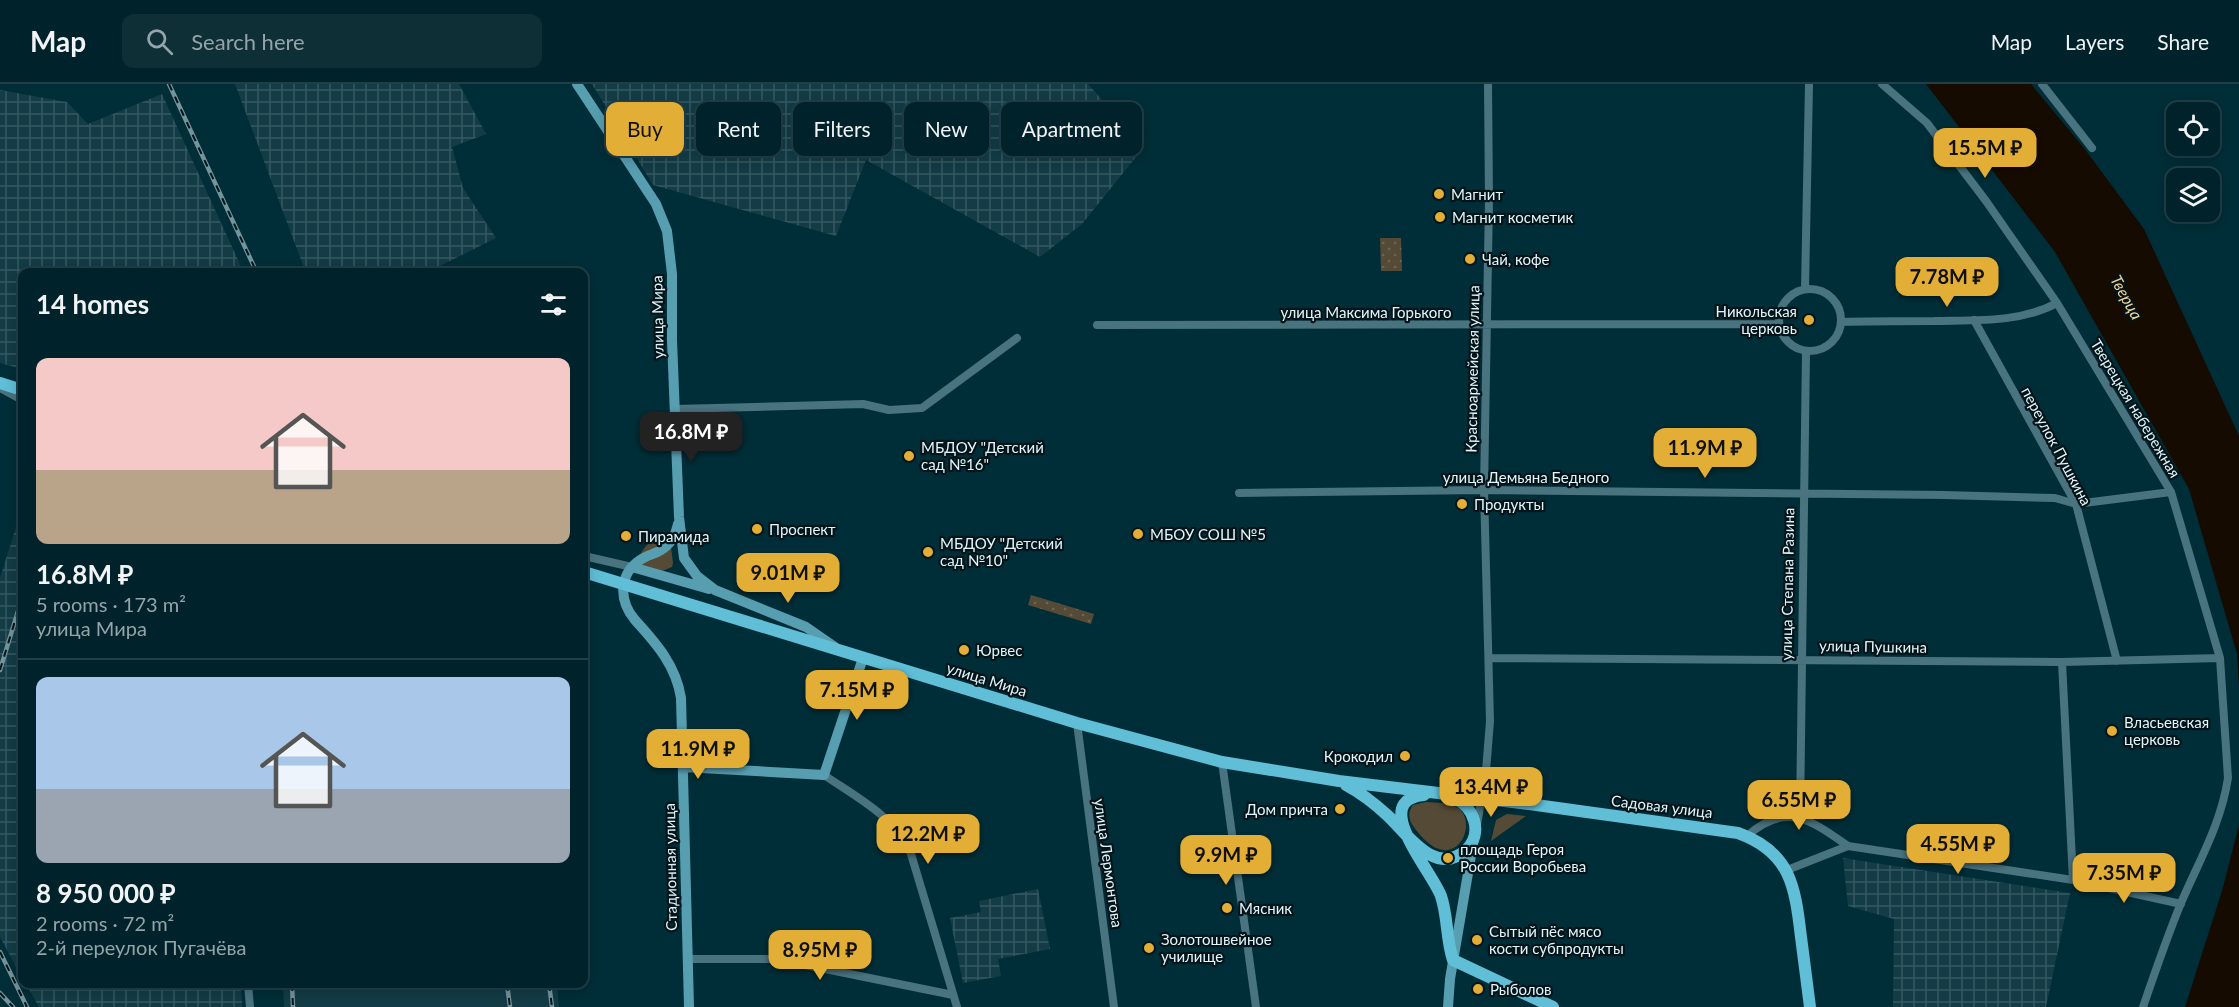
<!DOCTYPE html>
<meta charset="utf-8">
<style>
body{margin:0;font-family:Lato,sans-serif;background:#0e2f36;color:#f1f3f6;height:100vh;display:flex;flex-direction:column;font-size:22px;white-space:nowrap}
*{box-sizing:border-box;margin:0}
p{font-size:20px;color:#95a4a8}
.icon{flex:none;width:33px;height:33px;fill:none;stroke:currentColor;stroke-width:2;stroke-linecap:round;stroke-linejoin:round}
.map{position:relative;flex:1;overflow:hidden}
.details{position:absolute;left:18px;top:184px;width:570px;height:720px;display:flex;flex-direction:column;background:#00222a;border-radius:12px;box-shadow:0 3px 15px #0003,0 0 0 2px #223f47}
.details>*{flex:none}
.guide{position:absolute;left:606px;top:18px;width:570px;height:54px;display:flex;gap:12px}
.fabs{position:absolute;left:2166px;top:18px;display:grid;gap:12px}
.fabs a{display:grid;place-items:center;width:54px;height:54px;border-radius:12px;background:#00222a;box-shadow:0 3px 15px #0003,0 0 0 2px #223f47;font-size:30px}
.price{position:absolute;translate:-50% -51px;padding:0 14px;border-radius:12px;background:#e3ae35;color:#111;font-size:20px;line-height:39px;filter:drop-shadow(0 2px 3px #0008)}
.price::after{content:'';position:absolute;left:50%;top:36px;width:18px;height:14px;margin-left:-9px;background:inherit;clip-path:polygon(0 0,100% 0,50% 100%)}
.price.current{background:#222;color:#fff}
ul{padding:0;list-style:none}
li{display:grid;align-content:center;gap:12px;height:318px;padding:0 18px}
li+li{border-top:2px solid #223f47}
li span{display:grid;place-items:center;height:186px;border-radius:12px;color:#555}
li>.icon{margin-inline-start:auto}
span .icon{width:108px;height:108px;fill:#fffc;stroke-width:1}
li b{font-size:26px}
h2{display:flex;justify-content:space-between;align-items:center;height:72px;padding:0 18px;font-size:26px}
.pill{padding:0 21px;border-radius:12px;background:#00222a;box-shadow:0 3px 15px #0003,0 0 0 2px #223f47;font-size:21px;line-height:54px}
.pill.current{background:#e3ae35;color:#111}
header{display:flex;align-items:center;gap:36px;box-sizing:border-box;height:84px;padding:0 30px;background:#00222a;border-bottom:2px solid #223f47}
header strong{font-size:28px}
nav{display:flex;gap:33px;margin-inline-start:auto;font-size:21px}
.search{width:420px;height:54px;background:#0e2f36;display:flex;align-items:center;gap:15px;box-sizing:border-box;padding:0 21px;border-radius:12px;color:#95a4a8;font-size:22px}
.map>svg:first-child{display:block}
.built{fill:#133c46}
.industrial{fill:url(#industrial-grid)}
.green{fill:#554a36}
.park{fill:url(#park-dots)}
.water{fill:#160b00}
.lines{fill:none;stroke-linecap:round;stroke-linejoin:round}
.street{stroke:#49737f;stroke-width:8}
.secondary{stroke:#579eb1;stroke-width:10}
.primary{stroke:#60bed7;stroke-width:12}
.rail-casing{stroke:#73949d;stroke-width:4.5}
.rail{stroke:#041418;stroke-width:2;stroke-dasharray:7;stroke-linecap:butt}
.poi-dot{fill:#e3ae35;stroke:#041418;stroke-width:2}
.labels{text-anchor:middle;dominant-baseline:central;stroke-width:4.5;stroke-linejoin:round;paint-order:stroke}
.poi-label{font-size:15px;fill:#e0f6fd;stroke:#041418;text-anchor:start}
.street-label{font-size:15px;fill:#e0f6fd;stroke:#041418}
.water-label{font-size:16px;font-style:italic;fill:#f2d399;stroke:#041418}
</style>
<header>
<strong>Map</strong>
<div class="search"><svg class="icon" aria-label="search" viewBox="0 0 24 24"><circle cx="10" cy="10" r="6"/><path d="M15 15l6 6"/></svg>Search here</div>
<nav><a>Map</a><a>Layers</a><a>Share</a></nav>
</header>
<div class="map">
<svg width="2239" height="923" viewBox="0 0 2239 923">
<defs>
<pattern id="industrial-grid" width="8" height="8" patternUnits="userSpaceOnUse" patternTransform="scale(1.5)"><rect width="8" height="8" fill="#133c46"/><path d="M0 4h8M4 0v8" fill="none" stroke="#355962"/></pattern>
<pattern id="park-dots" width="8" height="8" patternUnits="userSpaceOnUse" patternTransform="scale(1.5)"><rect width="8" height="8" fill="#554a36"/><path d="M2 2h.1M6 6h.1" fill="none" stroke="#6d6554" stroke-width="1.8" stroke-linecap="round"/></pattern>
</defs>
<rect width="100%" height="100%" fill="#002e38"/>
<!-- built -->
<path class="built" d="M283,900H557L559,923H284Z"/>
<!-- industrial -->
<path class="industrial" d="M235,0H459L486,50L452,63L463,104L496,154L426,189H306Z
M592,0H1088L1144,63L1082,140L1040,173L866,76L836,152L653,101Z
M0,6L67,18L88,40L162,10L244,189H22V285L0,279Z
M22,424V894L0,853V494Z
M1843,774L2070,809L2046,923H1893L1894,835L1848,822Z
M1038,805L1050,865L998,875L1001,892L963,899L950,834L981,828L979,817Z
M26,900H241L242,923H39Z"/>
<!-- green -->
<path class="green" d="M662,450L668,452L670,455L673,479L672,483L662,487L638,480C639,466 650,456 662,450Z
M1426,718C1436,719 1449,718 1458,724C1480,739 1454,796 1416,746C1410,738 1406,731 1413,721Z
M1507,730L1526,732L1491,757L1496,736Z"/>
<!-- park -->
<path class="park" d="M1380,154H1401L1402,187H1381Z
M1031,511L1094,530L1091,540L1028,521Z"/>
<!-- water -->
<path class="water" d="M1926,0H2031L2084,64L2144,145L2239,352V604L2237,570L2189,405L2055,168Z
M2239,741V923H2185L2222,807Z"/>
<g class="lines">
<!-- street -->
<path class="street" d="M1882,0L1927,39L1986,117L2057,219L2171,408L2220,574L2228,694C2221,740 2199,777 2181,819C2167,853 2155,888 2143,923
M2042,0L2092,64
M1805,204L1809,0
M1779 236a31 31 0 1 1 62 0a31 31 0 1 1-62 0Z
M1974,236L2076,420L2117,577
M1841,238C1872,237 1903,237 1934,237C1975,236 2020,239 2057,219
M1097,241L1779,240
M0,304L22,316
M675,325L863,320L889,326L922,324L1017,254
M1239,409L1484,406L1944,411L2055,414L2076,420L2171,408
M584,472L632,483
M1489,574L2062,578L2220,574
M2062,578L2073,796
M1077,639L1114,923
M1222,678L1256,923
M824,691C856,713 896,733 911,770L957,923
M1800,733L1806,267
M1477,741L1486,687L1490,637L1484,406L1489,116L1488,0
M1747,752C1786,717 1811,736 1848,762
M1787,786L1848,762L2073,796L2181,820
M687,875H776L953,911
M248,900L250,923"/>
<!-- secondary -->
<path class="secondary" d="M577,0L656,120L667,147L672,190V256L679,433L684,474L697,492L715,506L806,543L835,563
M678,440C676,450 671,460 661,466C655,470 647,471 640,476C618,491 619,517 635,536C657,560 676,582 681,614L689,923
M632,483L709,505
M683,683L824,691L863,574
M1448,923L1450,895L1474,754"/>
<!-- primary -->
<path class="primary" d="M0,299L22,306
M584,488L1077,639L1222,678L1339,697L1529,720L1738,749C1791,768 1795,803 1801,853C1804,876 1807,900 1810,923
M1346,701C1361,709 1374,719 1387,731C1407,749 1435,794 1466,766C1484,749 1474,722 1453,714
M1424,711C1368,716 1432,787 1441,812C1448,833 1446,855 1453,876L1553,923"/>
<!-- rail casing -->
<g class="rail-casing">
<path id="rail" d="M169,0L257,189
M0,586L22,514
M0,868L27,923
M292,900L293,923
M507,900L510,923
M549,900L552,923
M0,909L13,923"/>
</g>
<!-- rail -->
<use href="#rail" class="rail"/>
</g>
<!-- markers -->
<g class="poi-dot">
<circle cx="1439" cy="110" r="6"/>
<circle cx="1440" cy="133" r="6"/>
<circle cx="1470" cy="175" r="6"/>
<circle cx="1809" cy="236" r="6"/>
<circle cx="909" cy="372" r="6"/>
<circle cx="1462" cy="420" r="6"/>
<circle cx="757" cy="445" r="6"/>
<circle cx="1138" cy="450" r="6"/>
<circle cx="626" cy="452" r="6"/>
<circle cx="928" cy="468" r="6"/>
<circle cx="964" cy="566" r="6"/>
<circle cx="2112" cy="647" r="6"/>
<circle cx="1405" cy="672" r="6"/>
<circle cx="1340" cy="725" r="6"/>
<circle cx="1448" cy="774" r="6"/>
<circle cx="1227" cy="824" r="6"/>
<circle cx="1477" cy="856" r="6"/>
<circle cx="1149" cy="864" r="6"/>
<circle cx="1478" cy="905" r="6"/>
</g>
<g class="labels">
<!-- poi labels -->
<g class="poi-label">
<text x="1451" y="110">Магнит</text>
<text x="1452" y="133">Магнит косметик</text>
<text x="1482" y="175">Чай, кофе</text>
<text x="1797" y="227" text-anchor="end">Никольская<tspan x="1797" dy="17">церковь</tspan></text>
<text x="921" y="363">МБДОУ "Детский<tspan x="921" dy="17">сад №16"</tspan></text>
<text x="1474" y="420">Продукты</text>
<text x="769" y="445">Проспект</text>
<text x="1150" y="450">МБОУ СОШ №5</text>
<text x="638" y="452">Пирамида</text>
<text x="940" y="459">МБДОУ "Детский<tspan x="940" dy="17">сад №10"</tspan></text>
<text x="976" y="566">Юрвес</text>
<text x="2124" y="638">Власьевская<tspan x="2124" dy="17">церковь</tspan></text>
<text x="1393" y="672" text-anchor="end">Крокодил</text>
<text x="1328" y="725" text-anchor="end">Дом причта</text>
<text x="1460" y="765">площадь Героя<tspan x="1460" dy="17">России Воробьева</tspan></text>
<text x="1239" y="824">Мясник</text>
<text x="1489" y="847">Сытый пёс мясо<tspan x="1489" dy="17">кости субпродукты</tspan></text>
<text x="1161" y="855">Золотошвейное<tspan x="1161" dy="17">училище</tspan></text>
<text x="1490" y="905">Рыболов</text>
</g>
<!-- street labels -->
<g class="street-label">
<text x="1366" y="228">улица Максима Горького</text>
<text transform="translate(657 233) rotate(-91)">улица Мира</text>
<text transform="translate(1472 285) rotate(-89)">Красноармейская улица</text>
<text transform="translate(2136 324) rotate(59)">Тверецкая набережная</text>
<text transform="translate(2057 362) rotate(62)">переулок Пушкина</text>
<text x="1526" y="393">улица Демьяна Бедного</text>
<text transform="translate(1787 500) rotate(-89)">улица Степана Разина</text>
<text transform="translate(1873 562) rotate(1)">улица Пушкина</text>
<text transform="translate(987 595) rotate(17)">улица Мира</text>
<text transform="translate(1662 722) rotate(7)">Садовая улица</text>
<text transform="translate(1109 779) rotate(82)">улица Лермонтова</text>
<text transform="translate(670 783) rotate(-91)">Стадионная улица</text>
</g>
<!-- water labels -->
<g class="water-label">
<text transform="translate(2127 213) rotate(61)">Тверца</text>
</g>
</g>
</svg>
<div class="fabs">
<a><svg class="icon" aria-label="locate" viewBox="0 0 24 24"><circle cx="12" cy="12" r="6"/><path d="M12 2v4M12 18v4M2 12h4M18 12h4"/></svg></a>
<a><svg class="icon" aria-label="layers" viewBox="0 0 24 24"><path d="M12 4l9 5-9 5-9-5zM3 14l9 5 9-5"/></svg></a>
</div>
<b class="price" style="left:1985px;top:95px">15.5M ₽</b>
<b class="price" style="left:1947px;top:224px">7.78M ₽</b>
<b class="price current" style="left:691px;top:379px">16.8M ₽</b>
<b class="price" style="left:1705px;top:395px">11.9M ₽</b>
<b class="price" style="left:788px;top:520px">9.01M ₽</b>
<b class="price" style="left:857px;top:637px">7.15M ₽</b>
<b class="price" style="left:698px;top:696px">11.9M ₽</b>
<b class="price" style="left:1491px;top:734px">13.4M ₽</b>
<b class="price" style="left:1799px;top:747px">6.55M ₽</b>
<b class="price" style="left:928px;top:781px">12.2M ₽</b>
<b class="price" style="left:1958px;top:791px">4.55M ₽</b>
<b class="price" style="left:1226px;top:802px">9.9M ₽</b>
<b class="price" style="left:2124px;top:820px">7.35M ₽</b>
<b class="price" style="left:820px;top:897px">8.95M ₽</b>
<div class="guide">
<a class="pill current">Buy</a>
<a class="pill">Rent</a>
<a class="pill">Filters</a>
<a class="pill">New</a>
<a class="pill">Apartment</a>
</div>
<section class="details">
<h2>14 homes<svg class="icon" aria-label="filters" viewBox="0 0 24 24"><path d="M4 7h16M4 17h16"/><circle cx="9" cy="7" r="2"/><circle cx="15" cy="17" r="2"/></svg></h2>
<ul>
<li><span style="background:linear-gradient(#f6c9c9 60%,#b9a48a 0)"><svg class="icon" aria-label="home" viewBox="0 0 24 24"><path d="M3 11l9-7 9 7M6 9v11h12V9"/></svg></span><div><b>16.8M ₽</b><p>5 rooms · 173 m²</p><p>улица Мира</p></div></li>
<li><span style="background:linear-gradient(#a9c7e8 60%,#9aa5b1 0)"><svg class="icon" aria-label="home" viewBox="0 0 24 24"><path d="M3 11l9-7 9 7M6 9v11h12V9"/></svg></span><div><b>8 950 000 ₽</b><p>2 rooms · 72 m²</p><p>2-й переулок Пугачёва</p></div></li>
</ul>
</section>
</div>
